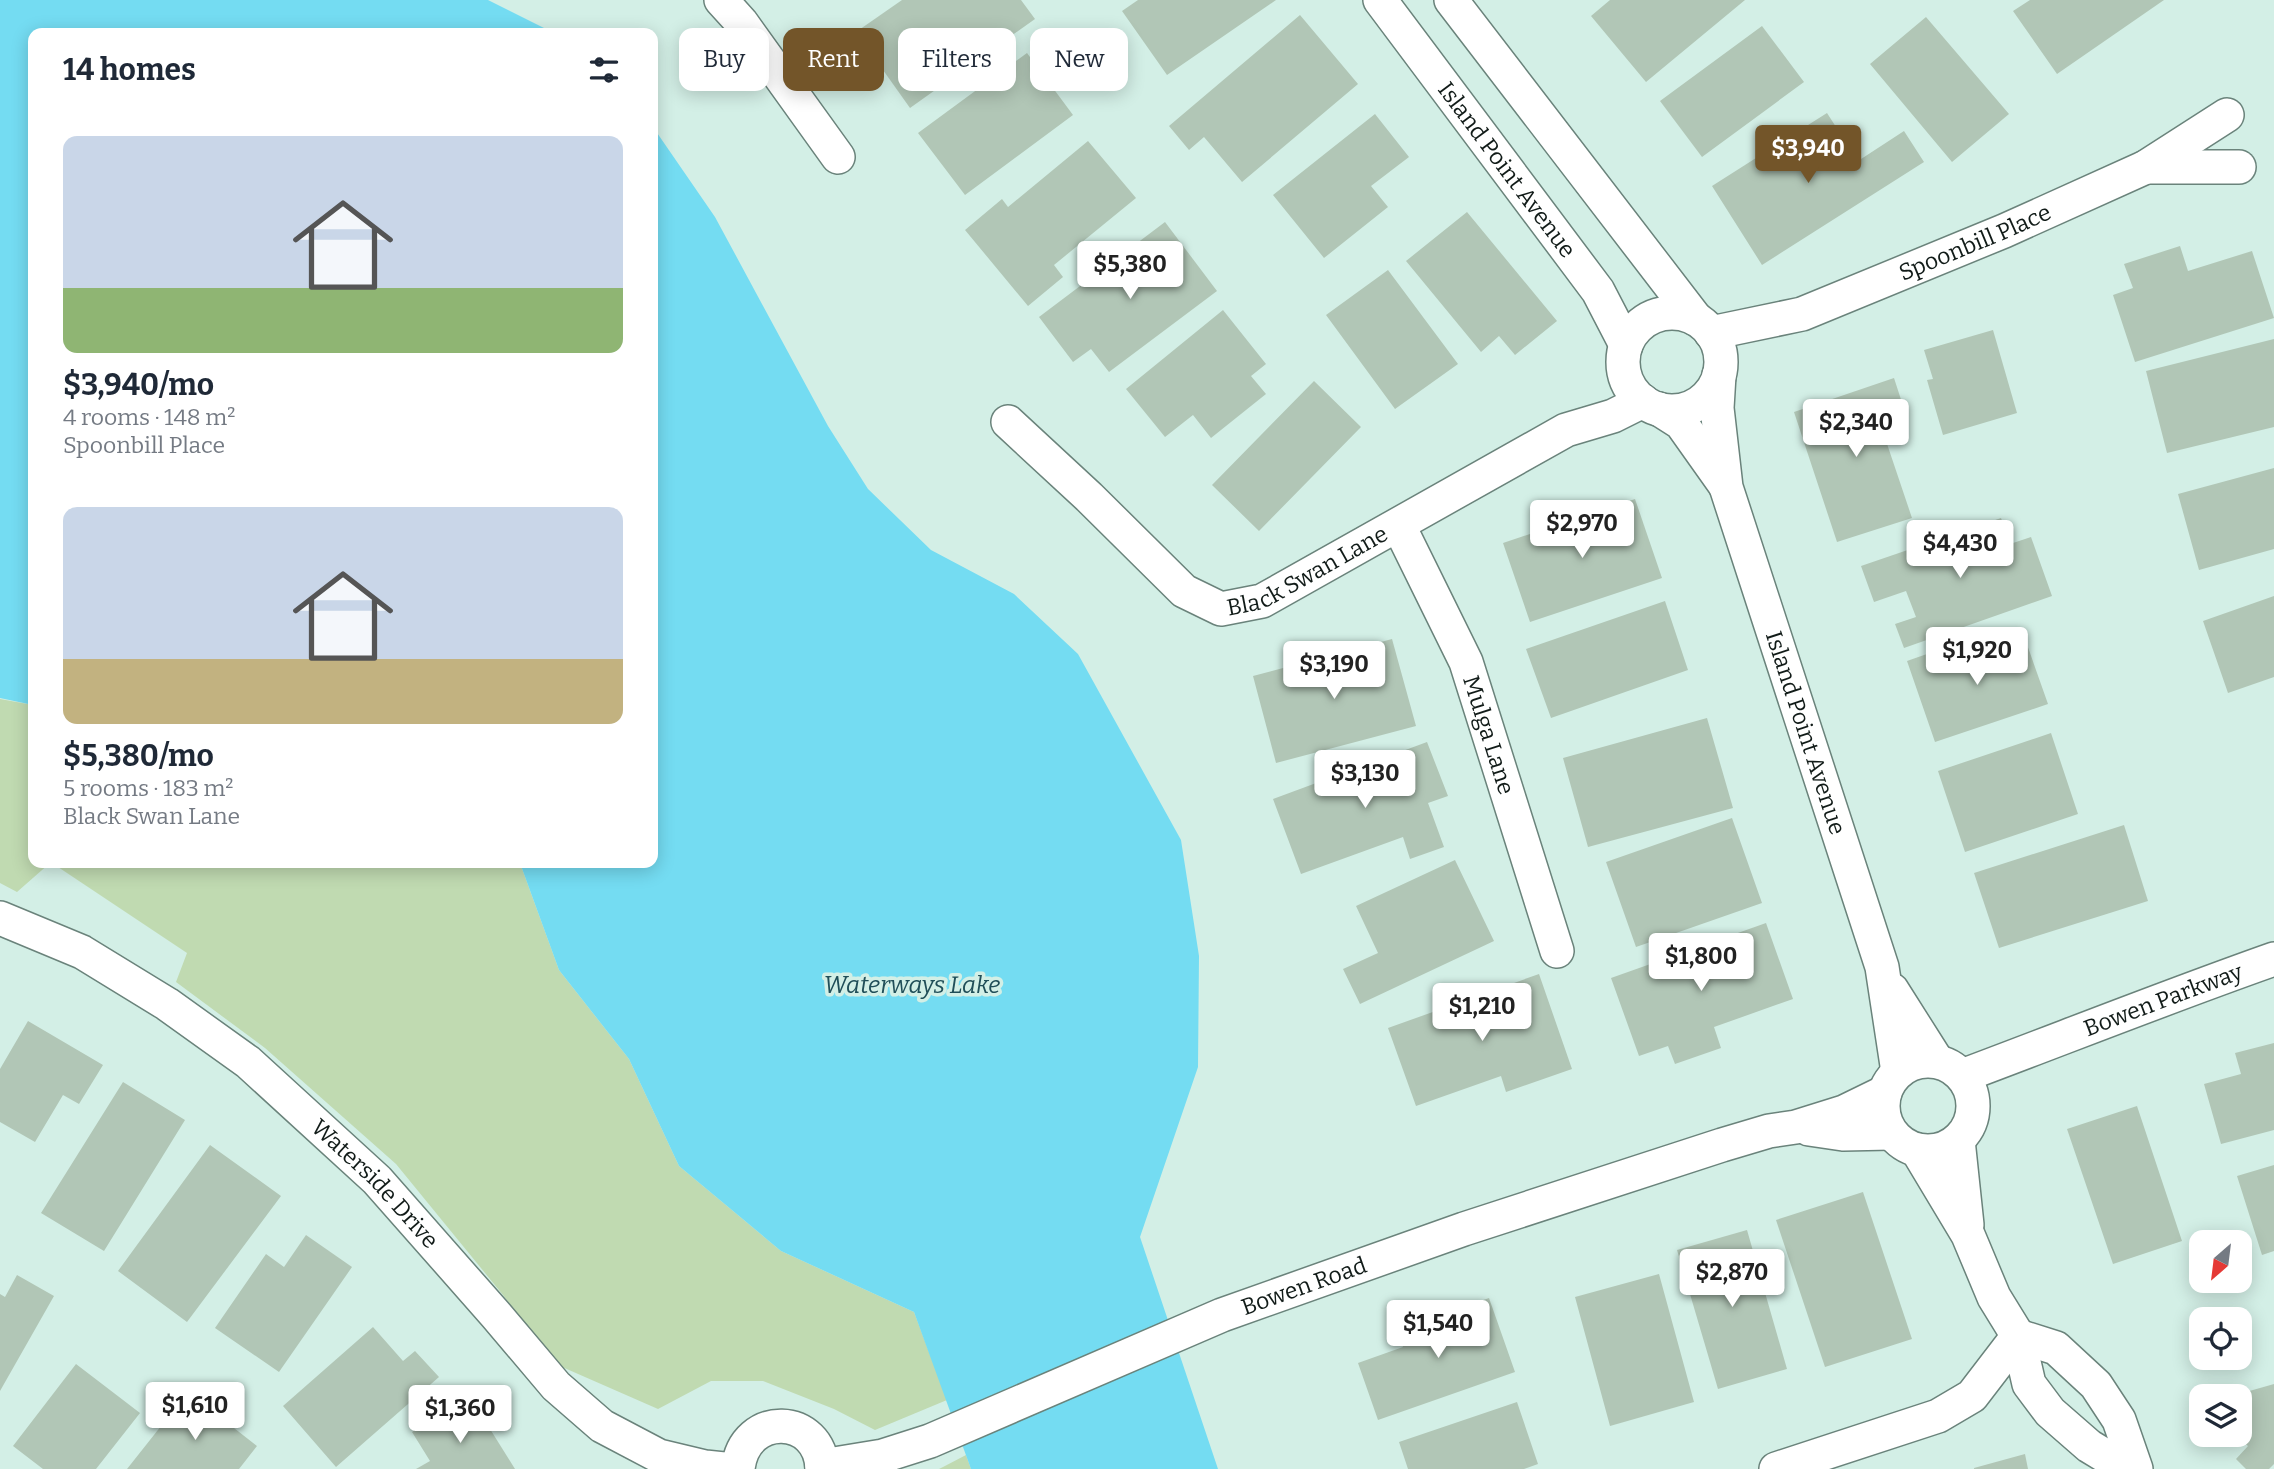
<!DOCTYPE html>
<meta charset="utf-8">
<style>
body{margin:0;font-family:Bitter,serif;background:#f6f6f7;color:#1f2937;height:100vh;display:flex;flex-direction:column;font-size:26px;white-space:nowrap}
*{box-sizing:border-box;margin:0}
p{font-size:23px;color:#747a83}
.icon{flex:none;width:38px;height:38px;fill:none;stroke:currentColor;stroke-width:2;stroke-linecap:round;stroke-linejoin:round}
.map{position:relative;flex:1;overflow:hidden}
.side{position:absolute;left:28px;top:28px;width:630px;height:840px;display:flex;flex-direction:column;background:#fff;border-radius:14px;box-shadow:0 4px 18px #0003}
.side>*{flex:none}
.top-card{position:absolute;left:679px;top:28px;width:665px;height:63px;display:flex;gap:14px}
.needle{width:46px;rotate:208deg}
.buttons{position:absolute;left:2189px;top:1230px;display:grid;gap:14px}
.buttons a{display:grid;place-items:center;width:63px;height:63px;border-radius:14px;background:#fff;box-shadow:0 4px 18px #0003;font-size:35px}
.price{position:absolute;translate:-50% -60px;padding:0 16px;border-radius:7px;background:#fff;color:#222;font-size:23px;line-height:46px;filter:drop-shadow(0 2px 4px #0008)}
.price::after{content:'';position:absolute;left:50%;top:42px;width:21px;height:16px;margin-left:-10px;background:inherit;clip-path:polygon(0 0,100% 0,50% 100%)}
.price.on{background:#735529;color:#fff}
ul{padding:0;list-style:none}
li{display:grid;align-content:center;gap:14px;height:371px;padding:0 35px}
li span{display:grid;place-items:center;height:217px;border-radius:14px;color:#555}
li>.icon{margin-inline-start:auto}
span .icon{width:126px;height:126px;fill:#fffc;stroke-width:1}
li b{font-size:30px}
h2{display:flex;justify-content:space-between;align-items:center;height:84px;padding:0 35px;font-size:30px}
.pill{padding:0 24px;border-radius:14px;background:#fff;box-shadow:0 4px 18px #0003;font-size:24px;line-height:63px}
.pill.on{background:#735529;color:#fff}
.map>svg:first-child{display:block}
.green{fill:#c0dab1}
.water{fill:#74dcf2}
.building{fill:#b1c6b6}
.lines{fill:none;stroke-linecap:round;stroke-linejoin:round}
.street-casing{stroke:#6a837b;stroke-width:36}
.street{stroke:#fff;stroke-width:33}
.labels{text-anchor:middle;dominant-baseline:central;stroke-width:7;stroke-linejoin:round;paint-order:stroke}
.street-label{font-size:23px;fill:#111b18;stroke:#d3efe6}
.water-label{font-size:24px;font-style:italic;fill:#204e58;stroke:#d3efe6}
</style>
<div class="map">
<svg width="2274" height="1469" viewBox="0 0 2274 1469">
<rect width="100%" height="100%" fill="#d3efe6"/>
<!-- green -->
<path class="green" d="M0,699L33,705V863H50L17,892L0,883Z
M52,863H520L559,970L629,1059L679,1166L781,1251L914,1312L947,1400L875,1430L834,1409L763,1381H711L658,1409L553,1363L503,1295L396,1164L265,1048L176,982L187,953Z
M966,1455L971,1469H939L943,1467Z"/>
<!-- water -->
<path class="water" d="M0,0H488L554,33H33V705L0,698Z
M653,127L715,217L828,426L868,489L931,550L1014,594L1078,654L1181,840L1199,956L1198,1067L1140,1237L1218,1469H971L914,1312L781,1251L679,1166L629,1059L559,970L520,863H653Z"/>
<!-- building -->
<path class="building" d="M902,0H1021L1035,19L910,108L856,32Z
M1138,0H1276L1167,75L1122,11Z
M1610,0H1745L1646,82L1591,16Z
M2030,0H2164L2057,74L2013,11Z
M1300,15L1358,84L1242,182L1204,137L1189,150L1169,126Z
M1926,17L2009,114L1952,162L1870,64Z
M1762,26L1804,82L1702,157L1660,101Z
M1027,53L1073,115L965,195L918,133Z
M1827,113L1858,161L1904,131L1924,162L1762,265L1712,186Z
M1375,114L1409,157L1371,186L1388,207L1324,258L1273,195Z
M1088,141L1136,198L1054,265L1063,277L1028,306L965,230L1002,199L1008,207Z
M1467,212L1557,321L1515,355L1499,336L1481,352L1406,261Z
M1165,222L1217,291L1109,372L1091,349L1073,362L1039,317Z
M2180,246L2188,271L2252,251L2274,318L2135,362L2113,295L2133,288L2124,264Z
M1388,270L1458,364L1395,409L1326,315Z
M1223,310L1266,364L1251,376L1266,394L1211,438L1193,415L1165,437L1126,389Z
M1993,330L2017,413L1943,435L1927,380L1933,379L1924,350Z
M2274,339V427L2167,453L2146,371Z
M1894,378L1907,418L1881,426L1912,518L1837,542L1794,412Z
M1314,381L1361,427L1259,531L1212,485Z
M2274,468V549L2199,570L2178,494Z
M1635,499L1662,578L1530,622L1503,543Z
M2001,518L2010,544L2031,537L2052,596L1904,648L1895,624L1916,617L1906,591L1874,602L1861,566Z
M2274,596V677L2228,693L2203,621Z
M1665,601L1688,670L1551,718L1526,649Z
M2024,636L2048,704L1935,742L1907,661L1944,648L1949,662Z
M1392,639L1416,726L1276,763L1253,676Z
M1707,718L1733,808L1588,847L1563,758Z
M2051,733L2078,814L1965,852L1938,771Z
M1427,742L1448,796L1428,803L1444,847L1410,859L1403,837L1301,874L1273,799Z
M1732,818L1762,903L1636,947L1606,862Z
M2124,825L2148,901L1999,948L1974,873Z
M1455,860L1494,941L1360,1004L1343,969L1378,953L1356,906Z
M1766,923L1793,999L1714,1027L1721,1048L1675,1064L1668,1046L1639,1056L1611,978Z
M1539,974L1572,1069L1506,1092L1501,1076L1416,1106L1388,1028Z
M28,1021L103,1065L79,1104L63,1095L35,1142L0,1122V1069Z
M2274,1043V1130L2221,1144L2204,1084L2241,1074L2235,1053Z
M123,1082L185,1120L104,1251L41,1213Z
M2137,1106L2182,1241L2113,1264L2067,1129Z
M210,1145L281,1196L187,1322L118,1271Z
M2274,1165V1251L2262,1255L2237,1176Z
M1863,1192L1912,1339L1825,1367L1776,1220Z
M1747,1230L1787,1369L1718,1389L1677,1250Z
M306,1235L352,1267L279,1372L215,1328L266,1254L284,1267Z
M1659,1274L1694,1402L1610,1426L1575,1297Z
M17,1275L54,1296L0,1391V1294L5,1297Z
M1489,1298L1515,1372L1378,1420L1358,1363L1403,1347L1397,1330Z
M373,1327L403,1361L415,1351L439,1377L336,1467L283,1406Z
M76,1364L140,1413L96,1469H43L13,1446Z
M2274,1384V1464L2269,1469H2246L2236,1459L2248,1446L2235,1435H2240V1398L2246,1392Z
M188,1392L257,1446L239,1469H127Z
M1517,1402L1538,1464L1524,1469H1408L1399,1442Z
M453,1405L470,1430L485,1421L515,1469H416L430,1461L412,1432Z
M2025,1454L2028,1469H1974V1468Z"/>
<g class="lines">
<!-- street casing -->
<g class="street-casing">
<g id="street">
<path d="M721,0L741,22L838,157"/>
<path id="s1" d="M1380,0L1598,291L1626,345"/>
<path d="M1451,0L1696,319"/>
<path d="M2146,167H2239"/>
<circle cx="1672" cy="362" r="49"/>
<path id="s2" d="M1711,333L1802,314L2004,231L2146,167L2227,115"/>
<path id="s3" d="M1719,375L1717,408L1726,487L1882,967L1898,1072"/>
<path d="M1659,409L1681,423L1725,485"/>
<path id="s4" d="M1008,422L1089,497L1184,591L1221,609L1262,601L1566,430L1613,416L1643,401"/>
<path id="s5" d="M1399,526L1466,662L1557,951"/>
<path id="s6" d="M0,918L82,952L167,1004L248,1062L377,1180L496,1315L556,1386L602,1426L659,1456L705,1467L724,1469"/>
<path d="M1892,990L1937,1061"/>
<circle cx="1928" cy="1106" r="45"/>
<path id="s7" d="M1962,1076C2066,1037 2169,996 2274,959"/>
<path d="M1809,1129L1843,1134L1891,1133"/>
<path d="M1958,1140L1967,1225"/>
<path d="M1917,1150L1968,1235L1994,1297L2018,1336L2029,1384L2050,1412L2089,1446L2127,1469"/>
<path d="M2018,1336L2056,1348L2096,1385L2119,1420L2136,1469"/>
<path id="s8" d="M822,1466L883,1456L930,1441L1222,1315L1464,1229L1722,1145L1769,1131L1796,1127L1844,1112L1885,1092"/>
<path d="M738,1469C744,1410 821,1414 822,1469"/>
<path d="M1776,1469L1938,1416L1972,1396L2018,1336"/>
</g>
</g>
<!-- street -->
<use href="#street" class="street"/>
</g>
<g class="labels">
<!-- street labels -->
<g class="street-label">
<text stroke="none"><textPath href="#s1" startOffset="212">Island Point Avenue</textPath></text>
<text stroke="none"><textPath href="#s2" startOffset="280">Spoonbill Place</textPath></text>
<text stroke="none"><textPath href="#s4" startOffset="380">Black Swan Lane</textPath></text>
<text stroke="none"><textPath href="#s3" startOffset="371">Island Point Avenue</textPath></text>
<text stroke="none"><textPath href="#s5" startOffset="228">Mulga Lane</textPath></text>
<text stroke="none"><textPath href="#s7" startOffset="215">Bowen Parkway</textPath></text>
<text stroke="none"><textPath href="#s6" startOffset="464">Waterside Drive</textPath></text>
<text stroke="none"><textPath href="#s8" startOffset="516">Bowen Road</textPath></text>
</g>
<!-- water labels -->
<g class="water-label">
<text x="912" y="985">Waterways Lake</text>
</g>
</g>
</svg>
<div class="buttons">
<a><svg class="needle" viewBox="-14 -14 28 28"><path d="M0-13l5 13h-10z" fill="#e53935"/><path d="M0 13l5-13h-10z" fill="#747a83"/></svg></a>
<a><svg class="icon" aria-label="locate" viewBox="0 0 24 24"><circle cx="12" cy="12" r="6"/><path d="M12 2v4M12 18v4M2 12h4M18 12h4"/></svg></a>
<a><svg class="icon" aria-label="layers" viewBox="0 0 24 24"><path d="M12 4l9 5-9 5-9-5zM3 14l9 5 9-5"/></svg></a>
</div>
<b class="price on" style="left:1808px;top:185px">$3,940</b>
<b class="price" style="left:1130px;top:301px">$5,380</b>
<b class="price" style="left:1856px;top:459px">$2,340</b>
<b class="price" style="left:1582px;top:560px">$2,970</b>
<b class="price" style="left:1960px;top:580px">$4,430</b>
<b class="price" style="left:1977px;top:687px">$1,920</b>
<b class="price" style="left:1334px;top:701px">$3,190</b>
<b class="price" style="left:1365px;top:810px">$3,130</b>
<b class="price" style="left:1701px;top:993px">$1,800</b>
<b class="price" style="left:1482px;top:1043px">$1,210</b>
<b class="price" style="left:1732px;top:1309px">$2,870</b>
<b class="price" style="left:1438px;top:1360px">$1,540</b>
<b class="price" style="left:195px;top:1442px">$1,610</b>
<b class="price" style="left:460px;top:1445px">$1,360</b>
<div class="top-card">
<a class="pill">Buy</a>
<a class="pill on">Rent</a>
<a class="pill">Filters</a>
<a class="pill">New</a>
</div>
<section class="side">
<h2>14 homes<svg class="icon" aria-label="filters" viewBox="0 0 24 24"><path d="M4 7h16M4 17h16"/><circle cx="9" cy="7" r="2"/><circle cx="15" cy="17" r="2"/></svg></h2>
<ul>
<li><span style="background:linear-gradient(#c9d6e8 70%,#8fb573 0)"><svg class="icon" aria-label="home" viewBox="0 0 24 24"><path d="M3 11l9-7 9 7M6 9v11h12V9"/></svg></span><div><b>$3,940/mo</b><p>4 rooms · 148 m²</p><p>Spoonbill Place</p></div></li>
<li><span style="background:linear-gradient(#c9d6e8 70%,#c2b280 0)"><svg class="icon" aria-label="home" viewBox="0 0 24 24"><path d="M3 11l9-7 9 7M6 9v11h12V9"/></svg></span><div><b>$5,380/mo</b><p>5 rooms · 183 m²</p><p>Black Swan Lane</p></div></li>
</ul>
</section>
</div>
